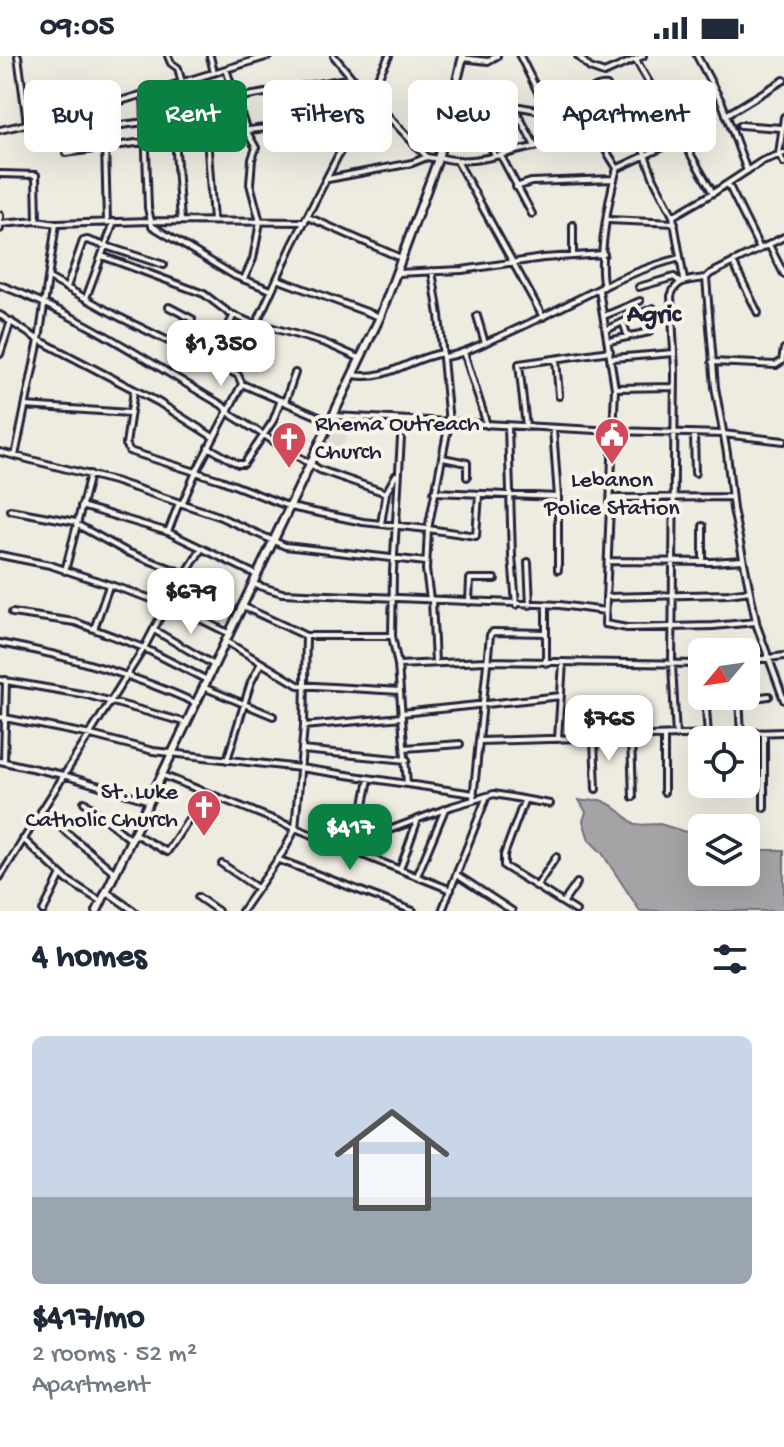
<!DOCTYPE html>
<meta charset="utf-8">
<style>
body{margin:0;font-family:"Gochi Hand",sans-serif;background:#f6f6f7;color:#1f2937;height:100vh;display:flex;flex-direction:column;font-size:30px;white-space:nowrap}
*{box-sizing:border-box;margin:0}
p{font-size:26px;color:#747a83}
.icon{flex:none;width:44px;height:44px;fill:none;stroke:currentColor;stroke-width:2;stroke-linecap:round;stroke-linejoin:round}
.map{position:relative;height:855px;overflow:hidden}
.drawer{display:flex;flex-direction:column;background:#fff;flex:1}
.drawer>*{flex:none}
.hud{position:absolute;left:24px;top:24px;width:736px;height:72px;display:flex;gap:16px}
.needle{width:52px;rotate:241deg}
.tools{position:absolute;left:688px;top:582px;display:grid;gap:16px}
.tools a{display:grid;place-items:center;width:72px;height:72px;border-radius:12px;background:#fff;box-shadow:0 8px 32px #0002;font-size:40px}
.price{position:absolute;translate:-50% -68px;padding:0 18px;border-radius:16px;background:#fff;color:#222;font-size:26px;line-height:52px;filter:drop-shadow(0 2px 4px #0008)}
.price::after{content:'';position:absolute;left:50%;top:48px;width:24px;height:18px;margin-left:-12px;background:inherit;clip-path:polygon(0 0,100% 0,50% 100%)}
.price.active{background:#0b8043;color:#fff}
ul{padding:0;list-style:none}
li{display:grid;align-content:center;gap:16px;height:424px;padding:0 32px}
li span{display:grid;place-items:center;height:248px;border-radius:12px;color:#555}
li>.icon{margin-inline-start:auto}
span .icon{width:144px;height:144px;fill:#fffc;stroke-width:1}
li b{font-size:34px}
h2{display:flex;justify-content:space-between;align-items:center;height:96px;padding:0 32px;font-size:34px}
.pill{padding:0 28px;border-radius:12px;background:#fff;box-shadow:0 8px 32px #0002;font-size:28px;line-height:72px}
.pill.active{background:#0b8043;color:#fff}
.status{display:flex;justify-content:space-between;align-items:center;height:56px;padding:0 40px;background:#fff;direction:ltr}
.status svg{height:22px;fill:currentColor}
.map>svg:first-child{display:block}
.built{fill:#dfdcd4}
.water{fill:#a6a3a6;stroke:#716f7b;stroke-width:2}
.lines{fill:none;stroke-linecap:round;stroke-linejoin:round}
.minor-casing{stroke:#22223b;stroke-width:10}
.secondary-casing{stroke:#22223b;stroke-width:12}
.minor{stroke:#f7f3e8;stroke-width:4}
.secondary{stroke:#f7f3e8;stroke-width:6}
.labels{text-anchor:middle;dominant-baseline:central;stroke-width:8;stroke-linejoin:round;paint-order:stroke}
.poi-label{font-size:24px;fill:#22223b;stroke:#f7f3e8;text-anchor:start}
.neighbourhood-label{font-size:26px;font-weight:bold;fill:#22223b;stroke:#f7f3e8}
</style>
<div class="status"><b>09:05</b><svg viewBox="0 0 49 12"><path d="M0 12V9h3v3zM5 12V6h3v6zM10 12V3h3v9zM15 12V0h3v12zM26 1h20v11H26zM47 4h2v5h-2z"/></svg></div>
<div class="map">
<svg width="784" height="855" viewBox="0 0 784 855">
<rect width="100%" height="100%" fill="#eeebe1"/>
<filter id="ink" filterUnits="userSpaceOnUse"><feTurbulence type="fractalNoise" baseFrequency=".0125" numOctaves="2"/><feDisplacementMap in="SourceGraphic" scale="16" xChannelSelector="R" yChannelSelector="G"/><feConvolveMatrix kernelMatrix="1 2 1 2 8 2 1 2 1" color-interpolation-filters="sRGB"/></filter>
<g filter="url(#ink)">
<!-- built -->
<path class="built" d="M431,20L453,36L445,55L423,36Z
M338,363L352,368L342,392L325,384Z"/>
<!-- water -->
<path class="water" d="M579,744C587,747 592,743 600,744C614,748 625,760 635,769L660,768L702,781V816H746V794H784V855H640L602,797L589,784L583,765L586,756Z"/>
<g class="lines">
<!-- minor casing -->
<g class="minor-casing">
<path id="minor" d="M18,0L27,67
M168,0L171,7L178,12L182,27
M210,0L214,17
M334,0L352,22L367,31L387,59L427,101L438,103
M520,0L548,56L555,87
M578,0L590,12L604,17L643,0
M697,0L722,47L747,115
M462,2L488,5L497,0
M636,4L713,137L762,105L784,97
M226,13L247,76L256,92L252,103L250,128L260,166L253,203L244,223
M195,23L197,80
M144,38L148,152L152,170L235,220L271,234
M236,42L352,22
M576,49C580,39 597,28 607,30L641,88L654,123L673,160L684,224
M104,50L107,166
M451,51L465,52L497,47L554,57L578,50L617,112C609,141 597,203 604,231
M474,51L495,100
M514,51L535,90
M726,59L784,24
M784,61L779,98L784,107
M670,63L716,39
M145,64L241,55
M740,69L781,72
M106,71L145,66
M0,74L104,50L269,0
M207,80L213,165
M467,81L484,73
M175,82L181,165
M66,97L157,84L358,62
M501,100L532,158
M439,101C471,111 503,97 534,91C555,86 577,85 598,82
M457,105L543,261
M618,112L681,83
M0,118L36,119L37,165
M328,123L412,107L427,101
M728,128L760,193
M516,131L531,126L614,123
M0,159V173
M673,160L713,137
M308,161L401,202
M608,164L675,167
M0,168L37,165L56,168L150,165L305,166
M573,169V199
M769,189L784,218
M102,200L204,238L229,257L256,269
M733,206L758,257
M397,217L462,214L543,202L604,198
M49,222L119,261L238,319L242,328L196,416L182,448
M706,222L715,331L727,397L733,453L757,570L784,644
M277,223L380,261
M0,229C79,258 150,307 222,349L233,360L320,414L386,437L381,468
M67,231L83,185L87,184L164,209
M639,231L674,221L680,226
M599,234L615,332L605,568L627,572L713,570L756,566
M86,242L114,166
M169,251L192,263L186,292
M0,259L39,284L158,346L213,381
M477,260L485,287
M604,260L640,245
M623,266L628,281
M256,267L325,287L359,302
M606,274L653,252
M609,285L649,276
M220,286L234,259
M464,296L487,369
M0,298L11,265
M444,301C462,299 479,289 496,282C558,257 615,218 680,202
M613,302L674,297
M556,303L559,340
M712,306L776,309L782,305L784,293
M234,317L292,190L389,0
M354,319C389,325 409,302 443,297
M242,328L331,366
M615,332L675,331
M134,335L126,388L129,395L221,424L290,451L363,466L428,473L449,367L439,259L432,215
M285,346L295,317
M25,350L130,357
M334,360L615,375L723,378L784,385
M402,365L393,516L392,580L398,609L407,728
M508,370L512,500L516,549
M526,371L519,308L610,295
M553,373L558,441V514
M694,378L695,417
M208,391L238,408H244L273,365L281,344
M0,396L114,425L216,459L285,490L426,506
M15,400L39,284L56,168
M443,402L467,407V421
M434,436L558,441
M386,437L396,419
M611,442L730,441
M81,450L168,476L257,519
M10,454L76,466
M76,468L127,496L188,519
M703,470V506
M168,476L179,447
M0,499L50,509L176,551L228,577
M608,505L712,506L743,504
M528,506L530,549
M65,515L90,418
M253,528L282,537L560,549L605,555
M606,541L728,538L750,535
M430,543L426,514L428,473L476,480L479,439
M432,544L435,607
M469,546L470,523H495
M242,550L306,580H392
M546,550V607
M12,557L75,566L144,592L207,624
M94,573L109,530
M154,574L214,609
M227,586L298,629L400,635
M0,587C69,600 132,618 196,647
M746,605L784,600
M398,609L486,605L702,608
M0,624L87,639L187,667
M203,631L273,660
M705,640L708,679
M739,640L741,679
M739,644L769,640
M402,657L561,640
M0,661L91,679L153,695L300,712L474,738
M304,670L402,661
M676,680L672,609L675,315L671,240C676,223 690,224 706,222L710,218L784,181
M695,680L697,736
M664,681V736
M631,682L633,741
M558,683L563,606
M594,683L596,733
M481,685L784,676
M405,692L460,688
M302,694L407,704
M227,704L251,626L261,607
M0,705L63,719L150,745
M4,706L6,624
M162,719L451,834
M732,736V728
M473,743L490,579L493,576L546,577
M524,745L504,799V810L576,855
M84,746L130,783
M764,752V677
M41,755L114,816
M135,778L167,796L206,737
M23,783L67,824L102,846
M361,783L360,769L369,723
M344,791L453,750L494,738L550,748
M277,803L413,855
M222,808L257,832
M400,813L418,763
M457,819L512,855
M417,820L445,753
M0,821L144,592L167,548L202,492
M537,830L556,801
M107,836L134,855
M198,841L218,855
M563,847L577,827
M43,855L61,819
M242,855L285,793L295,773L304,670L306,580
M442,855L487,740"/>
</g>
<!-- secondary casing -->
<g class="secondary-casing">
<path id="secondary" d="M97,855L380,261L438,103L463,0"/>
</g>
<!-- minor -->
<use href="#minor" class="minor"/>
<!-- secondary -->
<use href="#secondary" class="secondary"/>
</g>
</g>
<!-- icons -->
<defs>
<g id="civic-pin" transform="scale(1.8)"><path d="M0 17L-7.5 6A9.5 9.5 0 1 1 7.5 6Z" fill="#d1495b" stroke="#f7f3e8"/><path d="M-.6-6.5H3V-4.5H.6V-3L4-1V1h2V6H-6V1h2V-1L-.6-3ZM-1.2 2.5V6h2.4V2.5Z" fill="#fff"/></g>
<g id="church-pin" transform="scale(1.8)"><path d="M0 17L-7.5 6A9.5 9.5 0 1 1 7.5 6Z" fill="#d1495b" stroke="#f7f3e8"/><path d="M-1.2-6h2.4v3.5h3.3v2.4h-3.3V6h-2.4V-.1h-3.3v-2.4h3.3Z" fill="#fff"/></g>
</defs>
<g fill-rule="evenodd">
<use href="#civic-pin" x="612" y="379"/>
<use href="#church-pin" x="289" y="383"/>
<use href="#church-pin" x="204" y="751"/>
</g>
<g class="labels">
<!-- poi labels -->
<g class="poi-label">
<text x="315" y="369">Rhema Outreach<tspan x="315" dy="28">Church</tspan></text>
<text x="612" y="425" text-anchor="middle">Lebanon<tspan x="612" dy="28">Police Station</tspan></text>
<text x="178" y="737" text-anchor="end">St. Luke<tspan x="178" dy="28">Catholic Church</tspan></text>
</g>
<!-- neighbourhood labels -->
<g class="neighbourhood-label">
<text x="654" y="260">Agric</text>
</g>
</g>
</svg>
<div class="tools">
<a><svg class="needle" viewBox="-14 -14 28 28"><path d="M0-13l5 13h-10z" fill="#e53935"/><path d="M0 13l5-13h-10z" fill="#747a83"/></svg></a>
<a><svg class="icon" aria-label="locate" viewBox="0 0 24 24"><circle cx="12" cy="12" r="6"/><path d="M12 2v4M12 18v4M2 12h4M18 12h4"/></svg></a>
<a><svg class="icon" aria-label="layers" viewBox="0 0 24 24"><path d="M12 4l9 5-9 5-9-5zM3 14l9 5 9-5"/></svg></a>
</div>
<b class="price" style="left:221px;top:332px">$1,350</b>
<b class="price" style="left:191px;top:580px">$679</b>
<b class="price" style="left:609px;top:707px">$765</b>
<b class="price active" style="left:350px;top:816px">$417</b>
<div class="hud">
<a class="pill">Buy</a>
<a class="pill active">Rent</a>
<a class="pill">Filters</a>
<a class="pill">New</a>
<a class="pill">Apartment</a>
</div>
</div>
<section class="drawer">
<h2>4 homes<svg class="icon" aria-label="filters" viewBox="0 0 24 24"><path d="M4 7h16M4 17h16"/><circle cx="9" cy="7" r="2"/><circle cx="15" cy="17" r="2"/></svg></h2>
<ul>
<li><span style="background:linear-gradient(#c9d6e8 65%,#9aa5b1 0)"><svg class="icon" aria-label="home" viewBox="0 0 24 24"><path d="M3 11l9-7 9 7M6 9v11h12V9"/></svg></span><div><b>$417/mo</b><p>2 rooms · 52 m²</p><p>Apartment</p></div></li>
</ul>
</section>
